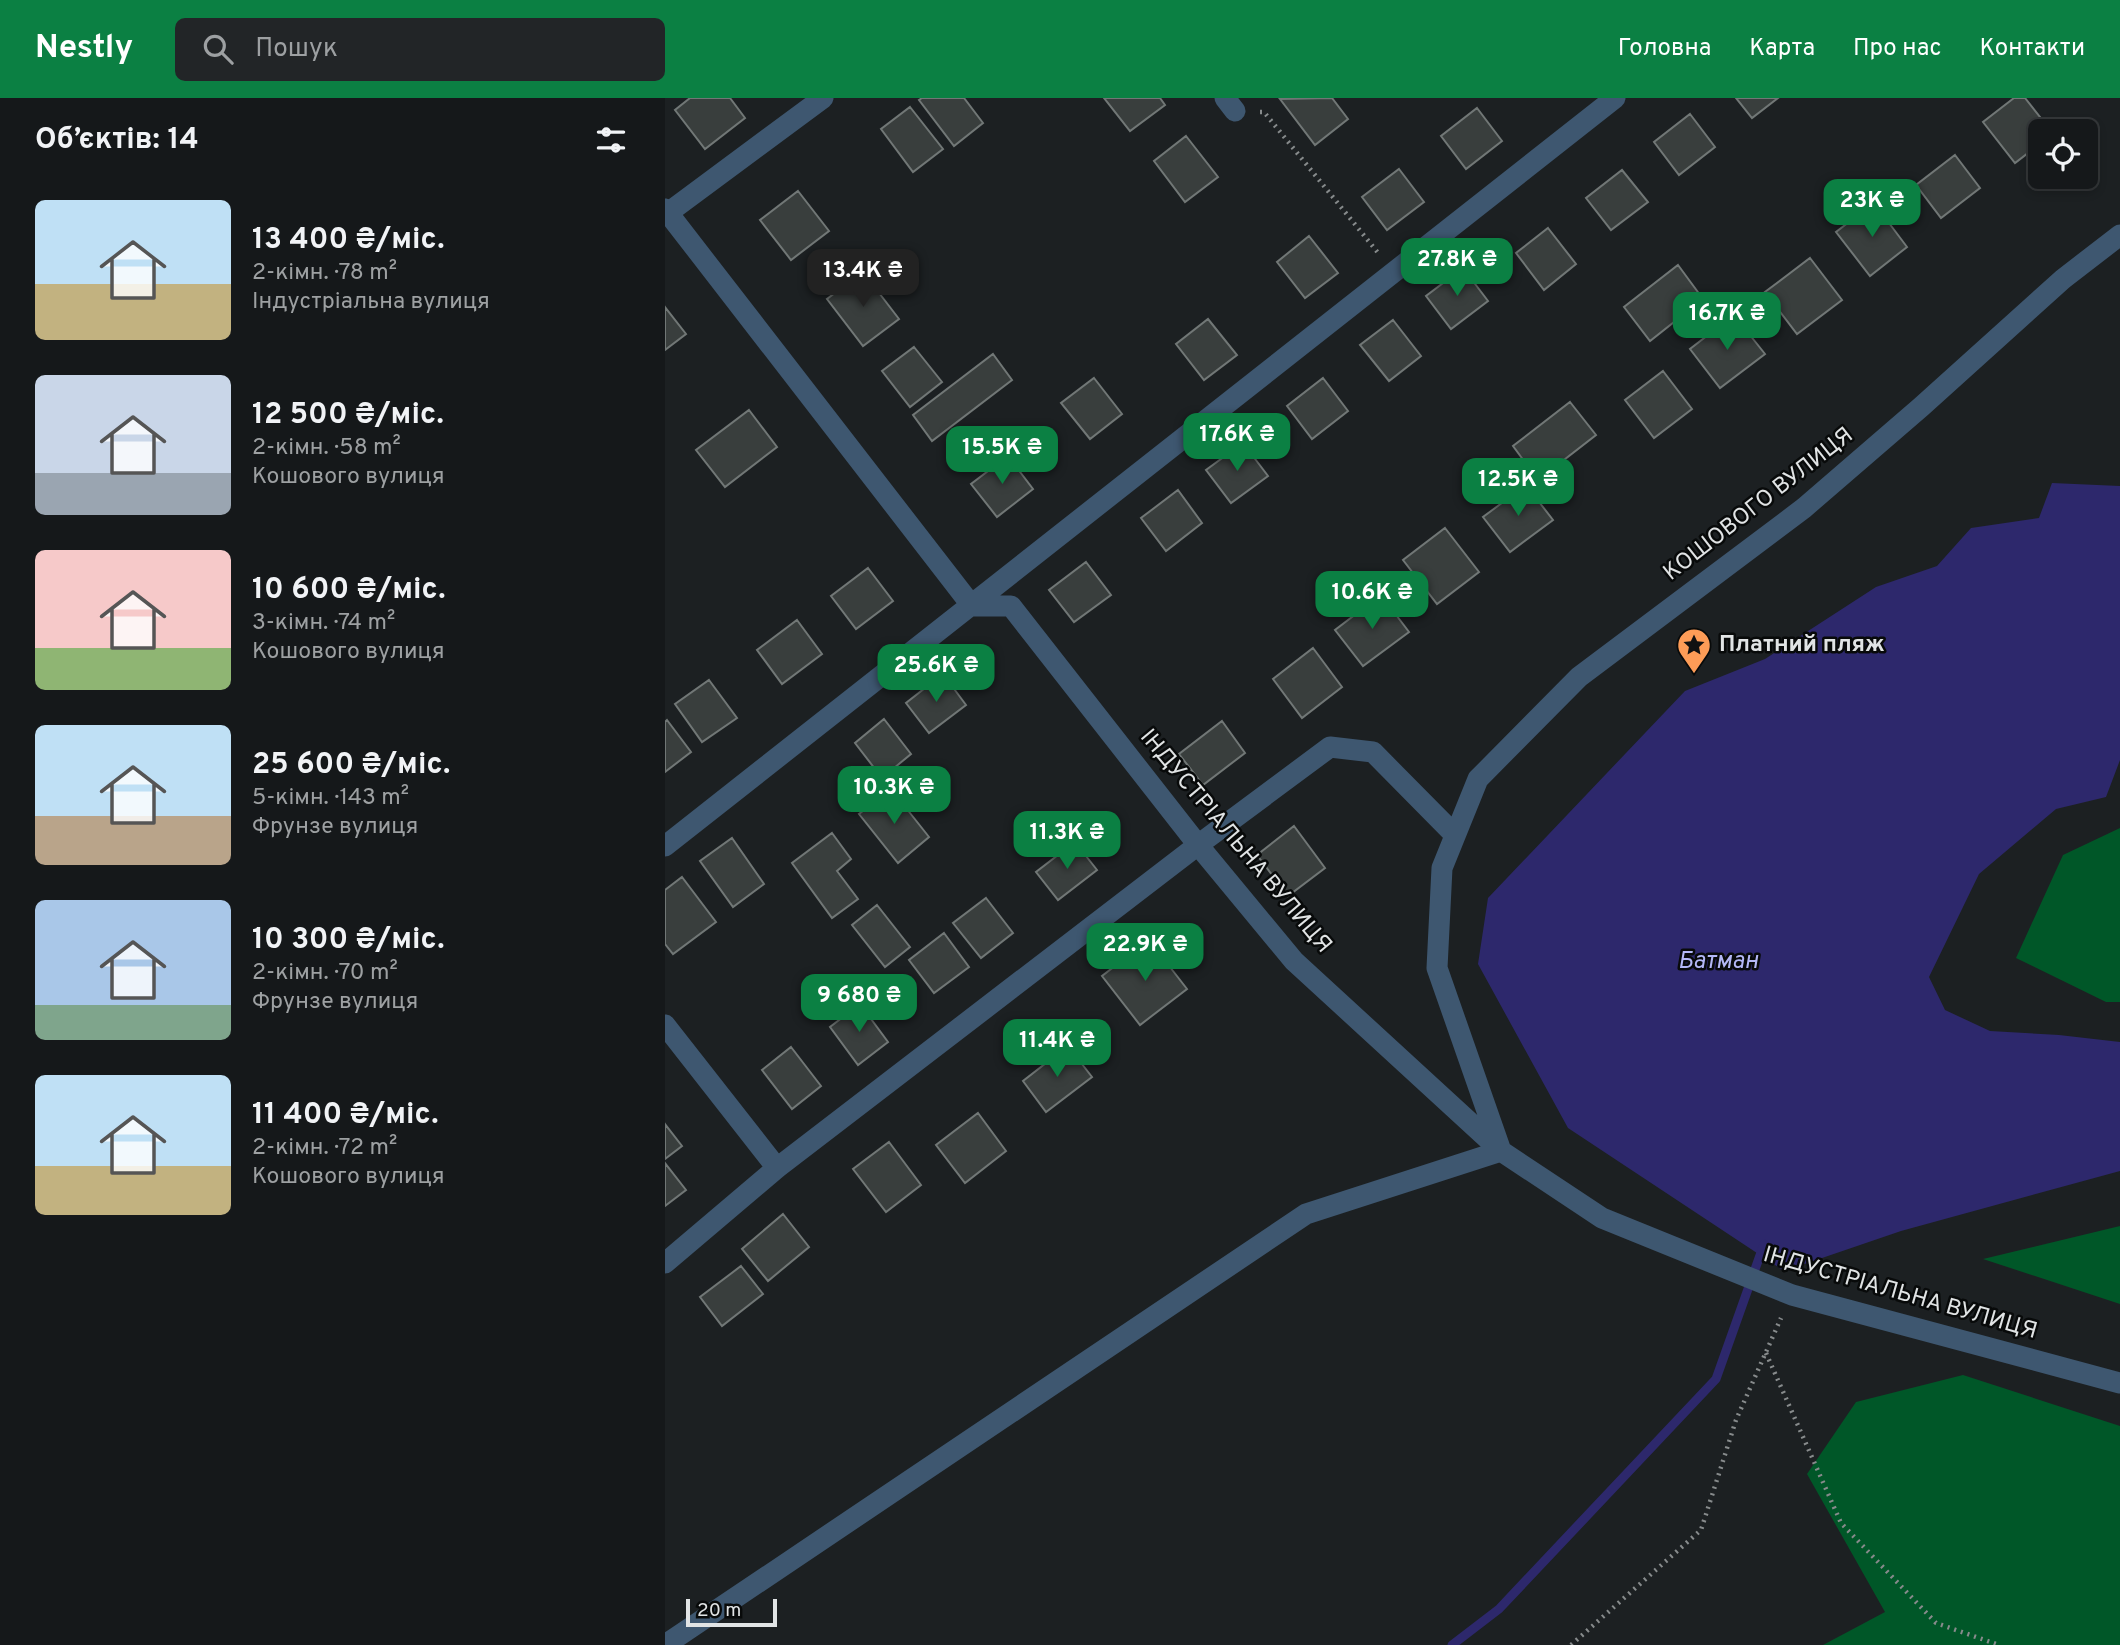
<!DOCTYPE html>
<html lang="uk">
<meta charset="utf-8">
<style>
body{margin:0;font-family:Overpass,sans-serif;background:#222527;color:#f1f3f6;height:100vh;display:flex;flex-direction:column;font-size:26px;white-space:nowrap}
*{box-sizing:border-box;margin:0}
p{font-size:23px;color:#9da0a2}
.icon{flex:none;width:38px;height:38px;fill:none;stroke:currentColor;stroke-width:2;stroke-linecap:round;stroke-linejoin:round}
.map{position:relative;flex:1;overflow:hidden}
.details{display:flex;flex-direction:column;background:#15181a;width:665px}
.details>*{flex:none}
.controls{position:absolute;left:1363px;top:21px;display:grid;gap:14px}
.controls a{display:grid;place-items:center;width:70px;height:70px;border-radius:10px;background:#15181a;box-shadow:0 4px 10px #0003,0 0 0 2px #343739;font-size:35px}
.scale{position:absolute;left:21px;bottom:18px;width:91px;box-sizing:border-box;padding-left:7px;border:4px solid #e1e4e5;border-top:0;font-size:19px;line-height:24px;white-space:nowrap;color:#e1e4e5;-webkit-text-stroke:5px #080a0a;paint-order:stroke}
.price{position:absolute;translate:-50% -60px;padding:0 16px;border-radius:14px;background:#0b8043;color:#fff;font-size:23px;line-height:46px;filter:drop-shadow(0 2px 4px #0008)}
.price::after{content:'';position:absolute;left:50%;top:42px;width:21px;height:16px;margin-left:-10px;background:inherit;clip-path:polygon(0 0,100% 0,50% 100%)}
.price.on{background:#222;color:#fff}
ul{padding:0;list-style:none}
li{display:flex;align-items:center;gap:21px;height:175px;padding:0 35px}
li span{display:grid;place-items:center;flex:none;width:196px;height:140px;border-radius:10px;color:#555}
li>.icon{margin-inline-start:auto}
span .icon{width:84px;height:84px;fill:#fffc;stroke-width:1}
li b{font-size:30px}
h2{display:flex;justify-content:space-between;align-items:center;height:84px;padding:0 35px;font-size:30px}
header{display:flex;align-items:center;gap:42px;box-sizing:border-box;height:98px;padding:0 35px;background:#0b8043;color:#fff}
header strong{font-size:33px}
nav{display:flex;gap:38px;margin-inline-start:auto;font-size:24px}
.search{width:490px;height:63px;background:#222527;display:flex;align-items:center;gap:18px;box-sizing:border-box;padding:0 24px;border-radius:10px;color:#9da0a2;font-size:26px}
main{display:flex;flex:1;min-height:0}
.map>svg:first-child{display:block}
.green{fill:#005728}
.water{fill:#2d286c}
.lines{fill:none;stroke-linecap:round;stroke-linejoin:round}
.stream{stroke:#2d286c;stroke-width:9}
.building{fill:#393e3d;stroke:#717776;stroke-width:2}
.path{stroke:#878b8c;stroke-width:4.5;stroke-dasharray:2 5;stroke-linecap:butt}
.minor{stroke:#3e5770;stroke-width:21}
.labels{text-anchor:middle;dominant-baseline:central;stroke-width:5;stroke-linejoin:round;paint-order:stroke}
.street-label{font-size:23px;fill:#e1e4e5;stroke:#080a0a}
.poi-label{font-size:23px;font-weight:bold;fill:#e1e4e5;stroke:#080a0a;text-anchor:start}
.water-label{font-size:24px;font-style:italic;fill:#b4b8f6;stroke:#080a0a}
</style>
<header>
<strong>Nestly</strong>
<div class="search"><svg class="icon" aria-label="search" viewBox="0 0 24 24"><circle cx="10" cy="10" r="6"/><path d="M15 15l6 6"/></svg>Пошук</div>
<nav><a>Головна</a><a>Карта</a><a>Про нас</a><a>Контакти</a></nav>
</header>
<main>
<section class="details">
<h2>Об’єктів: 14<svg class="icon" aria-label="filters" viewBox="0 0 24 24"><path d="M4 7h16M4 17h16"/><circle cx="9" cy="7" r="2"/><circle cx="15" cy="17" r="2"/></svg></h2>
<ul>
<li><span style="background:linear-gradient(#bfe0f5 60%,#c2b280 0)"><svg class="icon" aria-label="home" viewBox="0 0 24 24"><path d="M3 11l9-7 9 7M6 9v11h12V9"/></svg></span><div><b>13 400 ₴/міс.</b><p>2-кімн. · 78 m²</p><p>Індустріальна вулиця</p></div></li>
<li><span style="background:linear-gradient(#c9d6e8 70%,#9aa5b1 0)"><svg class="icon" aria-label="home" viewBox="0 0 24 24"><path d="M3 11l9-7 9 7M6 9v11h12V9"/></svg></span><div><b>12 500 ₴/міс.</b><p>2-кімн. · 58 m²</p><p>Кошового вулиця</p></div></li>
<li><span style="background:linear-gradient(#f6c9c9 70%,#8fb573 0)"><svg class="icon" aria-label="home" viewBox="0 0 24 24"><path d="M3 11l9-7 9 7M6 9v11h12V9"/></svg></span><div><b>10 600 ₴/міс.</b><p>3-кімн. · 74 m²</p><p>Кошового вулиця</p></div></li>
<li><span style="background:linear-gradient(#bfe0f5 65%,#b9a48a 0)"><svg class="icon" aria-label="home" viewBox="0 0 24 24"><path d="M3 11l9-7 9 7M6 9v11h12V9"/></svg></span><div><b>25 600 ₴/міс.</b><p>5-кімн. · 143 m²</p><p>Фрунзе вулиця</p></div></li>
<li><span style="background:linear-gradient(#a9c7e8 75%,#7fa58c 0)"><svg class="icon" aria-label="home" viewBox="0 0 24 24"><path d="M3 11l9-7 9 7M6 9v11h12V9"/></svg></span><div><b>10 300 ₴/міс.</b><p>2-кімн. · 70 m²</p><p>Фрунзе вулиця</p></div></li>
<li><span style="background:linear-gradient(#bfe0f5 65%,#c2b280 0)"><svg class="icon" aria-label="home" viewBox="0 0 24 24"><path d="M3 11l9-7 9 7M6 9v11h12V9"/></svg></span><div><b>11 400 ₴/міс.</b><p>2-кімн. · 72 m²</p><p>Кошового вулиця</p></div></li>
</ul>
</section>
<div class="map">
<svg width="1455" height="1547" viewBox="0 0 1455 1547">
<rect width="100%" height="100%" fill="#1c2022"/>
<!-- green -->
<path class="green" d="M1455,730V904H1441L1351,860L1398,757Z
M1455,1128V1206L1318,1161Z
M1298,1277L1455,1328V1547H1158L1220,1514L1142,1376L1191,1304Z"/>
<!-- water -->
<path class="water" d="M1387,385L1455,388V662L1441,699L1391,711L1314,776L1264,879L1280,912L1325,933L1394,937L1455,944V1073L1236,1133L1119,1173L903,1030L813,866L823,800L1020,593L1100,561L1211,489L1272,468L1306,430L1374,420Z"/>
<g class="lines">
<!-- stream -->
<path class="stream" d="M787,1547L834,1511L1051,1281L1099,1146"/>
</g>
<!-- building -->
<path class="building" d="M25,0H65L80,20L40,51L10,12Z
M257,0H299L318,25L289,48L254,2Z
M439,0H495L500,7L465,33Z
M667,0L683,21L650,47L615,1Z
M1071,0H1113L1087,20Z
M1349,0H1360L1386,33H1376V45L1350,65L1318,24Z
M245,9L278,51L248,74L216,31Z
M812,10L837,43L801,71L776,38Z
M1025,16L1050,49L1014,77L989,44Z
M521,38L553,79L520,104L489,63Z
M1290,57L1315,90L1276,120L1251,87Z
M734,71L759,104L722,132L697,99Z
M957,72L983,104L946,132L921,100Z
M133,93L164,133L126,162L95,122Z
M1209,105L1242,149L1205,178L1171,134Z
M883,130L911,166L879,192L851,155Z
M644,138L673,175L640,200L612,164Z
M1145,160L1177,202L1132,236L1100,194Z
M1013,167L1038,201L985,243L959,209Z
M798,170L823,203L786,231L761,198Z
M198,174L234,221L198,248L162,201Z
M0,209L21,236L0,252Z
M1069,217L1100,256L1055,290L1025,251Z
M543,221L572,257L539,282L511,246Z
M728,222L756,258L724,283L695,247Z
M249,249L277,284L245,309L217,273Z
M328,256L347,282L267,343L248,317Z
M998,273L1027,311L989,340L960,302Z
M429,280L457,316L425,341L396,305Z
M658,280L683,313L647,341L622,308Z
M905,304L931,337L873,382L848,348Z
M84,312L112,349L60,389L31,352Z
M578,345L603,378L566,405L541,372Z
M343,358L368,391L332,419L306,386Z
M861,387L888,422L845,454L818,419Z
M513,392L537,425L501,453L476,420Z
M780,430L814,474L772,506L738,462Z
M421,464L446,497L409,524L384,492Z
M203,470L228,503L191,531L166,498Z
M716,497L744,534L698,568L670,532Z
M132,522L157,556L117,586L92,552Z
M648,550L677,589L637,620L608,581Z
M278,576L301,607L264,635L241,605Z
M44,582L72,620L37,644L10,606Z
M219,621L246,656L217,680L190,645Z
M2,622L26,654L0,674V624Z
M557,623L580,655L538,687L514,656Z
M226,691L264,739L233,765L194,716Z
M629,728L660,770L623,798L592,757Z
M167,735L186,761L172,773L193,801L167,820L127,765Z
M67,740L99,786L68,809L35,763Z
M410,744L432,772L393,802L371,774Z
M17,779L51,824L8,856L0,846V792Z
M321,800L348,835L316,860L288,825Z
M212,807L245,849L220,869L187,827Z
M279,835L304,869L269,895L244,862Z
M484,842L522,891L475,927L437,878Z
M195,906L223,944L193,967L165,929Z
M403,948L427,979L381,1014L358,983Z
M126,949L156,988L127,1011L97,972Z
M313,1015L341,1053L300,1085L271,1047Z
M0,1026L17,1048L0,1061Z
M224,1044L256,1087L221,1114L188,1071Z
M0,1065L21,1092L0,1108Z
M118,1116L144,1149L103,1183L77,1151Z
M76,1168L98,1196L57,1228L35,1199Z"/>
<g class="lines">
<!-- path -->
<path class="path" d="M595,14H599L714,156
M1101,1255L1176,1425L1271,1525L1334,1547
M906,1547L1036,1432L1071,1322L1116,1220"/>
<!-- minor -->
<path class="minor" d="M560,0L570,13
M0,111L307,508H346L533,747L629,863L836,1053L937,1120L1127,1197L1455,1285
M0,117L158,0
M0,748L950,0
M0,927L112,1070
M0,1165L112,1070L533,747L665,649L708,654L790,737
M0,1547L641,1116L836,1053L772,870L777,770L813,681L914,579L1139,410L1256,309L1398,181L1455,137"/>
</g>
<!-- icons -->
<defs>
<g id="sight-pin" transform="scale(1.75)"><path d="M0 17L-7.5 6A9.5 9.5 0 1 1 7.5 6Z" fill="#fd9c57" stroke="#080a0a"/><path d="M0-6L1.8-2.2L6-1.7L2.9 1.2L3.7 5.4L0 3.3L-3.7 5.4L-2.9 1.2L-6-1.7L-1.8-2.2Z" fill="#111"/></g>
</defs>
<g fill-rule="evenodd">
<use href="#sight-pin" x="1029" y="547"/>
</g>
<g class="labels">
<!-- street labels -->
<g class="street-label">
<text transform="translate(1094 407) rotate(-38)">КОШОВОГО ВУЛИЦЯ</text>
<text transform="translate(570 744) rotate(50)">ІНДУСТРІАЛЬНА ВУЛИЦЯ</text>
<text transform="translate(1235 1196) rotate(16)">ІНДУСТРІАЛЬНА ВУЛИЦЯ</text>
</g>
<!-- poi labels -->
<g class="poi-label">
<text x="1054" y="547">Платний пляж</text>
</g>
<!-- water labels -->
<g class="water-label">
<text x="1053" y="864">Батман</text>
</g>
</g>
</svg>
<div class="controls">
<a><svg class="icon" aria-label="locate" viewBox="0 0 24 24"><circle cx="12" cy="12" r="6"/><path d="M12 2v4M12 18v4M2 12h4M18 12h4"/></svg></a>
</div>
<div class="scale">20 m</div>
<b class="price" style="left:1207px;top:141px">23K ₴</b>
<b class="price" style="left:792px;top:200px">27.8K ₴</b>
<b class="price on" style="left:198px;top:211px">13.4K ₴</b>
<b class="price" style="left:1062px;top:254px">16.7K ₴</b>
<b class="price" style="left:572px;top:375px">17.6K ₴</b>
<b class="price" style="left:337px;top:388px">15.5K ₴</b>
<b class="price" style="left:853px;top:420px">12.5K ₴</b>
<b class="price" style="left:707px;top:533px">10.6K ₴</b>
<b class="price" style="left:271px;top:606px">25.6K ₴</b>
<b class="price" style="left:229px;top:728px">10.3K ₴</b>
<b class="price" style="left:402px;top:773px">11.3K ₴</b>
<b class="price" style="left:480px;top:885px">22.9K ₴</b>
<b class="price" style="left:194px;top:936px">9 680 ₴</b>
<b class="price" style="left:392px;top:981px">11.4K ₴</b>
</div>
</main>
